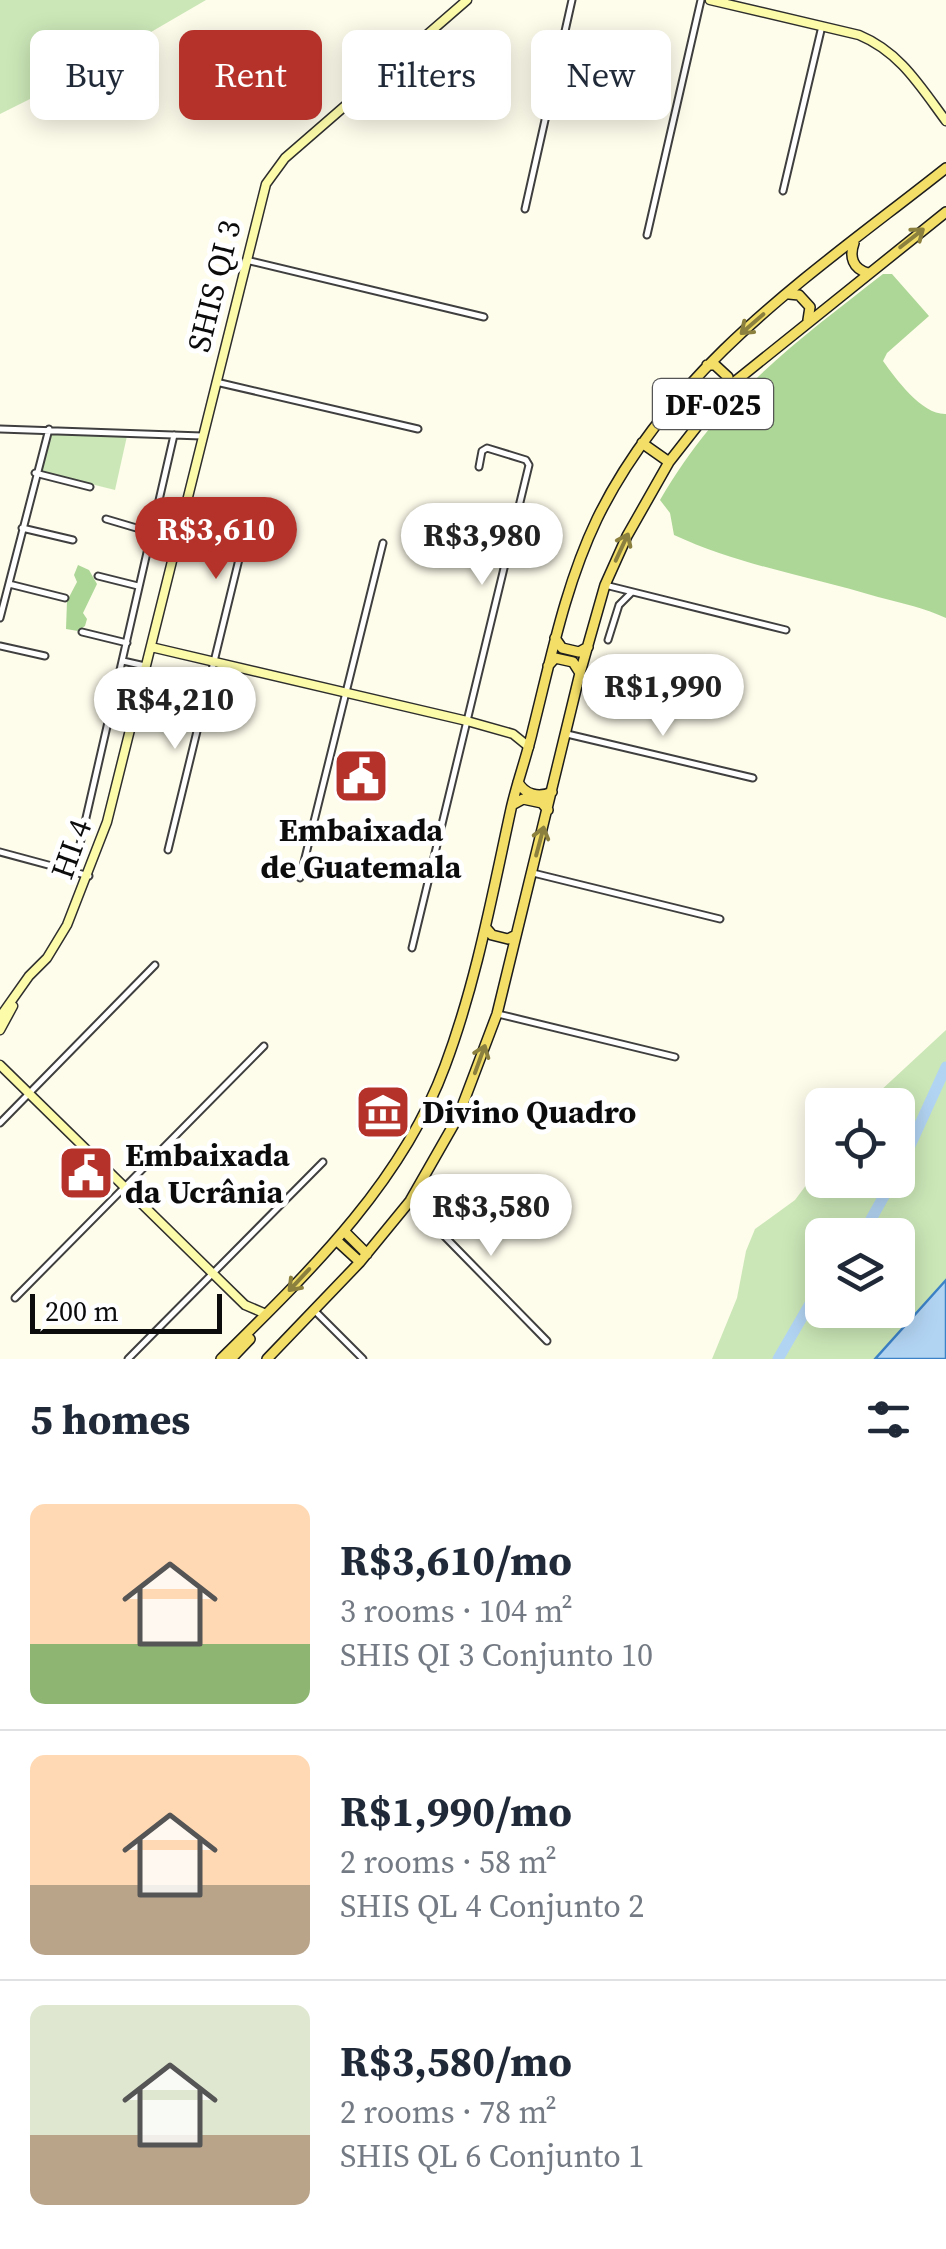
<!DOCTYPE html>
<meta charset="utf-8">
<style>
body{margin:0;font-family:"Source Serif 4",serif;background:#f2f2f3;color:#1f2937;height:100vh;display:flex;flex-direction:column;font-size:38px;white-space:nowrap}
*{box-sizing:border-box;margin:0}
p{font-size:32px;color:#747a83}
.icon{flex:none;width:55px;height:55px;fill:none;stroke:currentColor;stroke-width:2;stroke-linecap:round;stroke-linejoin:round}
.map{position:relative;height:1359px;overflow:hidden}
.drawer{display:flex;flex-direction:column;background:#fff;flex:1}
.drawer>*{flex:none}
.top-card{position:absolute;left:30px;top:30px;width:888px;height:90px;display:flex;gap:20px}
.tools{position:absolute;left:805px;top:1088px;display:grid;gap:20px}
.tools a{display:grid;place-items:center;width:110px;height:110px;border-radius:15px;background:#fff;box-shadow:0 5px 25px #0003;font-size:50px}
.scale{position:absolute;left:30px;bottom:25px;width:192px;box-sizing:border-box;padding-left:10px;border:5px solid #0c0c0c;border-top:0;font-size:28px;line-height:35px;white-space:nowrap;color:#0c0c0c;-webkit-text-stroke:8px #fff;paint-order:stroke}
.price{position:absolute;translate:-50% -85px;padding:0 22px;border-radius:35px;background:#fff;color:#222;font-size:32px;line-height:65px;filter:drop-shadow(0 2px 5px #0008)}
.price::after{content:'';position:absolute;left:50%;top:60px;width:30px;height:22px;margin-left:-15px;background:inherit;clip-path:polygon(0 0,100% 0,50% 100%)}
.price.selected{background:#b5322a;color:#fff}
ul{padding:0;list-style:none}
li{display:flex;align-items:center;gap:30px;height:250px;padding:0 30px}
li+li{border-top:2px solid #e0e1e3}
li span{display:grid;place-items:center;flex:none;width:280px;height:200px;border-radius:15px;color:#555}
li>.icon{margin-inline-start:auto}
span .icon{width:120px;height:120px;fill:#fffc;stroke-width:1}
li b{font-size:42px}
h2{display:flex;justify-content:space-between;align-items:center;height:120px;padding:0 30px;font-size:42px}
.chip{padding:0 35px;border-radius:15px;background:#fff;box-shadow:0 5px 25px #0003;font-size:35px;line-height:90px}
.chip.selected{background:#b5322a;color:#fff}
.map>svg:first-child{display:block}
.green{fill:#cbe7b7;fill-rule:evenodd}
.forest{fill:#add797}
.water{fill:#b2d4f3;stroke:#3c82c7;stroke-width:2.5}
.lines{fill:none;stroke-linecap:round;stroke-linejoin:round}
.river{stroke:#b2d4f3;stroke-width:11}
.street-casing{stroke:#3f3f3f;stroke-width:9}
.secondary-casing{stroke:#2e2e2e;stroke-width:11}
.primary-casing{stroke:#1d1d1d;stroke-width:12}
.street{stroke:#fff;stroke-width:5}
.secondary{stroke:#fcfba9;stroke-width:8}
.primary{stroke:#f3df67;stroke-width:9}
.oneway{stroke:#8b803e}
.labels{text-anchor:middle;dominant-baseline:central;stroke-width:10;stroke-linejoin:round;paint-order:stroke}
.shield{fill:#fff;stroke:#555;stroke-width:2.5}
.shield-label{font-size:30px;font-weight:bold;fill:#0c0c0c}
.street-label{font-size:32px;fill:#0c0c0c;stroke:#fff}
.poi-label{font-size:32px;font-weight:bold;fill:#0c0c0c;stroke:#fff;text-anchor:start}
</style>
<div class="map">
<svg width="946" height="1359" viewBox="0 0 946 1359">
<rect width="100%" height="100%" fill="#fefceb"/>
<!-- green -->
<path class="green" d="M0,0H206L72,78L0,114Z
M51,432L127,436L115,490L39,471Z
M946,1030V1280L875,1359H712L737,1298L746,1251L755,1229L795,1200L822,1164V1180H898V1105H865ZM822,1235H898V1310H822Z"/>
<!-- forest -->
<path class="forest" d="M883,274H892L929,316L887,353L883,361C896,379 922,415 946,414V618C924,608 902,603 878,597C811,577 739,565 674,535L670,513L660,500C720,397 792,345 883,274Z
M78,565L89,570L97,584L83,613L87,619L85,626L78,631L66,629L67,601L77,582L74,575Z"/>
<!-- water -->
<path class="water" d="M946,1280V1359H875Z"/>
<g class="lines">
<!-- river -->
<path class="river" d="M898,1172L946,1067
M857,1235L870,1221L893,1180
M778,1359L822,1283"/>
<!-- street casing -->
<g class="street-casing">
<path id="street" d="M783,191L822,26
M525,209L572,0
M647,235L701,0
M246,260L484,317
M216,382L418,429
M0,429L202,436
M35,473L90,487
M106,519L150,532
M22,528L73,540
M98,576L138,586
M9,584L65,598
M605,585L786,630
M0,618L49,429
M82,632L127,643
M608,640L619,605L632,592
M0,646L45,656
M123,661L145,666
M567,734L753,778
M168,850L251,510
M0,852L89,876
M74,870L174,435
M533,873L720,919
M300,878L383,543
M412,948L529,465L526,460L487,448L482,451L479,467
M498,1014L675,1057
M0,1123L155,965
M410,1201L547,1341
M15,1298L264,1046
M315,1311L363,1359
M128,1359L323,1162"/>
</g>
<!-- secondary casing -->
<g class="secondary-casing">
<path id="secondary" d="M710,0L859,35C900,52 920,86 946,121
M151,647L467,721L513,734L529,747
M0,1017L29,976L47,958L67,925L107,822L266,184L285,158L467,0
M0,1030L13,1006
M0,1065L245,1305L266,1314"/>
</g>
<!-- primary casing -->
<g class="primary-casing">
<path id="primary" d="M854,243C849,257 853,269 868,273
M789,294L799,295L810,307L808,320
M707,365H715L728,377L727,388
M642,443L669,462
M555,638L562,648L579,652L588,647
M548,666L555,658L573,662L580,673
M518,782C525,795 539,798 552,792
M512,805L523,799L542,803L548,810
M486,928L492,935L508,939L516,935
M344,1231L367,1254
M336,1240L360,1262
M221,1359C308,1273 402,1183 445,1066C476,983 492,896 511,809C517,782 527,756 533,729C551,658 565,586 597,519C672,365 816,271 946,168
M231,1359L250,1339
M267,1359L360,1262L410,1201L458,1117L497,1014L580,673L605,585L627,536L669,462L727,388L946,212"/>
</g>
<!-- street -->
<use href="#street" class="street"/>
<!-- secondary -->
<use href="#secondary" class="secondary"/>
<!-- primary -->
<use href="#primary" class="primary"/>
</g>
<!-- one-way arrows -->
<defs><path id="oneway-shaft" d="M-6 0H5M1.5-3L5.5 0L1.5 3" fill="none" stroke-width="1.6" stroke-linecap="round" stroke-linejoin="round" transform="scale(2.5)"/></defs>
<g class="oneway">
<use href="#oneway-shaft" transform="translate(912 238) rotate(-38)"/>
<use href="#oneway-shaft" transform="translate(752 324) rotate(139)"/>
<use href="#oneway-shaft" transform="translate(622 547) rotate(-65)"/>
<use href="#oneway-shaft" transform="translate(540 841) rotate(-75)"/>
<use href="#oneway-shaft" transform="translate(480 1059) rotate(-70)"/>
<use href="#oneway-shaft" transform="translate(299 1280) rotate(133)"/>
</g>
<!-- icons -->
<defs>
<g id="civic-square" transform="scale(2.875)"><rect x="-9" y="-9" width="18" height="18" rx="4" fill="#b5322a" stroke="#fff"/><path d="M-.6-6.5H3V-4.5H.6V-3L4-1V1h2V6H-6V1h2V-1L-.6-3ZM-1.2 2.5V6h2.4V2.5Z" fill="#fff"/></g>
<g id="museum-square" transform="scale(2.875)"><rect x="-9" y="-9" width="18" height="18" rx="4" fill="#b5322a" stroke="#fff"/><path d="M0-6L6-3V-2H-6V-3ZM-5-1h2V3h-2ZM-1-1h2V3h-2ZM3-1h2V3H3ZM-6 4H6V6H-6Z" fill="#fff"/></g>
</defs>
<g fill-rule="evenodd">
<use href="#civic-square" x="361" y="776"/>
<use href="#museum-square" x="383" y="1112"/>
<use href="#civic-square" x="86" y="1173"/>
</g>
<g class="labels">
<!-- shield labels -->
<rect class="shield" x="653" y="379" width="120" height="50" rx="8"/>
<g class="shield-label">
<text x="713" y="404">DF-025</text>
</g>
<!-- street labels -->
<g class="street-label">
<text transform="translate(214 286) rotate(-76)">SHIS QI 3</text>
<text transform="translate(71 849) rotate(-70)">HI 4</text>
</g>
<!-- poi labels -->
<g class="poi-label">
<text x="361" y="830" text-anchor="middle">Embaixada<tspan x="361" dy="37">de Guatemala</tspan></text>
<text x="422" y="1112">Divino Quadro</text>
<text x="125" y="1155">Embaixada<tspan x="125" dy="37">da Ucrânia</tspan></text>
</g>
</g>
</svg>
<div class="tools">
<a><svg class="icon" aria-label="locate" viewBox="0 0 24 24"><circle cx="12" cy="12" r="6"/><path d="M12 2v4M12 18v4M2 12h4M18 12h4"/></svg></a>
<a><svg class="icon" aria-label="layers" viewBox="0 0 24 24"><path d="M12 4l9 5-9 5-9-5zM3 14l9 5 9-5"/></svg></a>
</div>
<div class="scale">200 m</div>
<b class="price selected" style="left:216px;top:582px">R$3,610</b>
<b class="price" style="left:482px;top:588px">R$3,980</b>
<b class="price" style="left:663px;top:739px">R$1,990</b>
<b class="price" style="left:175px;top:752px">R$4,210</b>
<b class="price" style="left:491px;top:1259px">R$3,580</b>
<div class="top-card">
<a class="chip">Buy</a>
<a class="chip selected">Rent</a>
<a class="chip">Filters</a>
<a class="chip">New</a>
</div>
</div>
<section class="drawer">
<h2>5 homes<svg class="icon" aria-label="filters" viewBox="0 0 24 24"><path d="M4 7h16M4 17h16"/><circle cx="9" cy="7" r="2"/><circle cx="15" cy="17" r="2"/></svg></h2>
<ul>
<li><span style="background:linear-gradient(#ffd9b3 70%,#8fb573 0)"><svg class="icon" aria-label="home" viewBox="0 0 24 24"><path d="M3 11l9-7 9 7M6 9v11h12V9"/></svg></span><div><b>R$3,610/mo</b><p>3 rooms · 104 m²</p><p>SHIS QI 3 Conjunto 10</p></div></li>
<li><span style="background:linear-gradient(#ffd9b3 65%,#b9a48a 0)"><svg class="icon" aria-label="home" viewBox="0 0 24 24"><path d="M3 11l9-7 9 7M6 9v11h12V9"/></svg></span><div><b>R$1,990/mo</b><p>2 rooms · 58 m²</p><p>SHIS QL 4 Conjunto 2</p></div></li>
<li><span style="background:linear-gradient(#dfe7d0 65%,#b9a48a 0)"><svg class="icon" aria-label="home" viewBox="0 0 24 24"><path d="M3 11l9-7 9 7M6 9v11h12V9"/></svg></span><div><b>R$3,580/mo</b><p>2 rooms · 78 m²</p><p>SHIS QL 6 Conjunto 1</p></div></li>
</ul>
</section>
